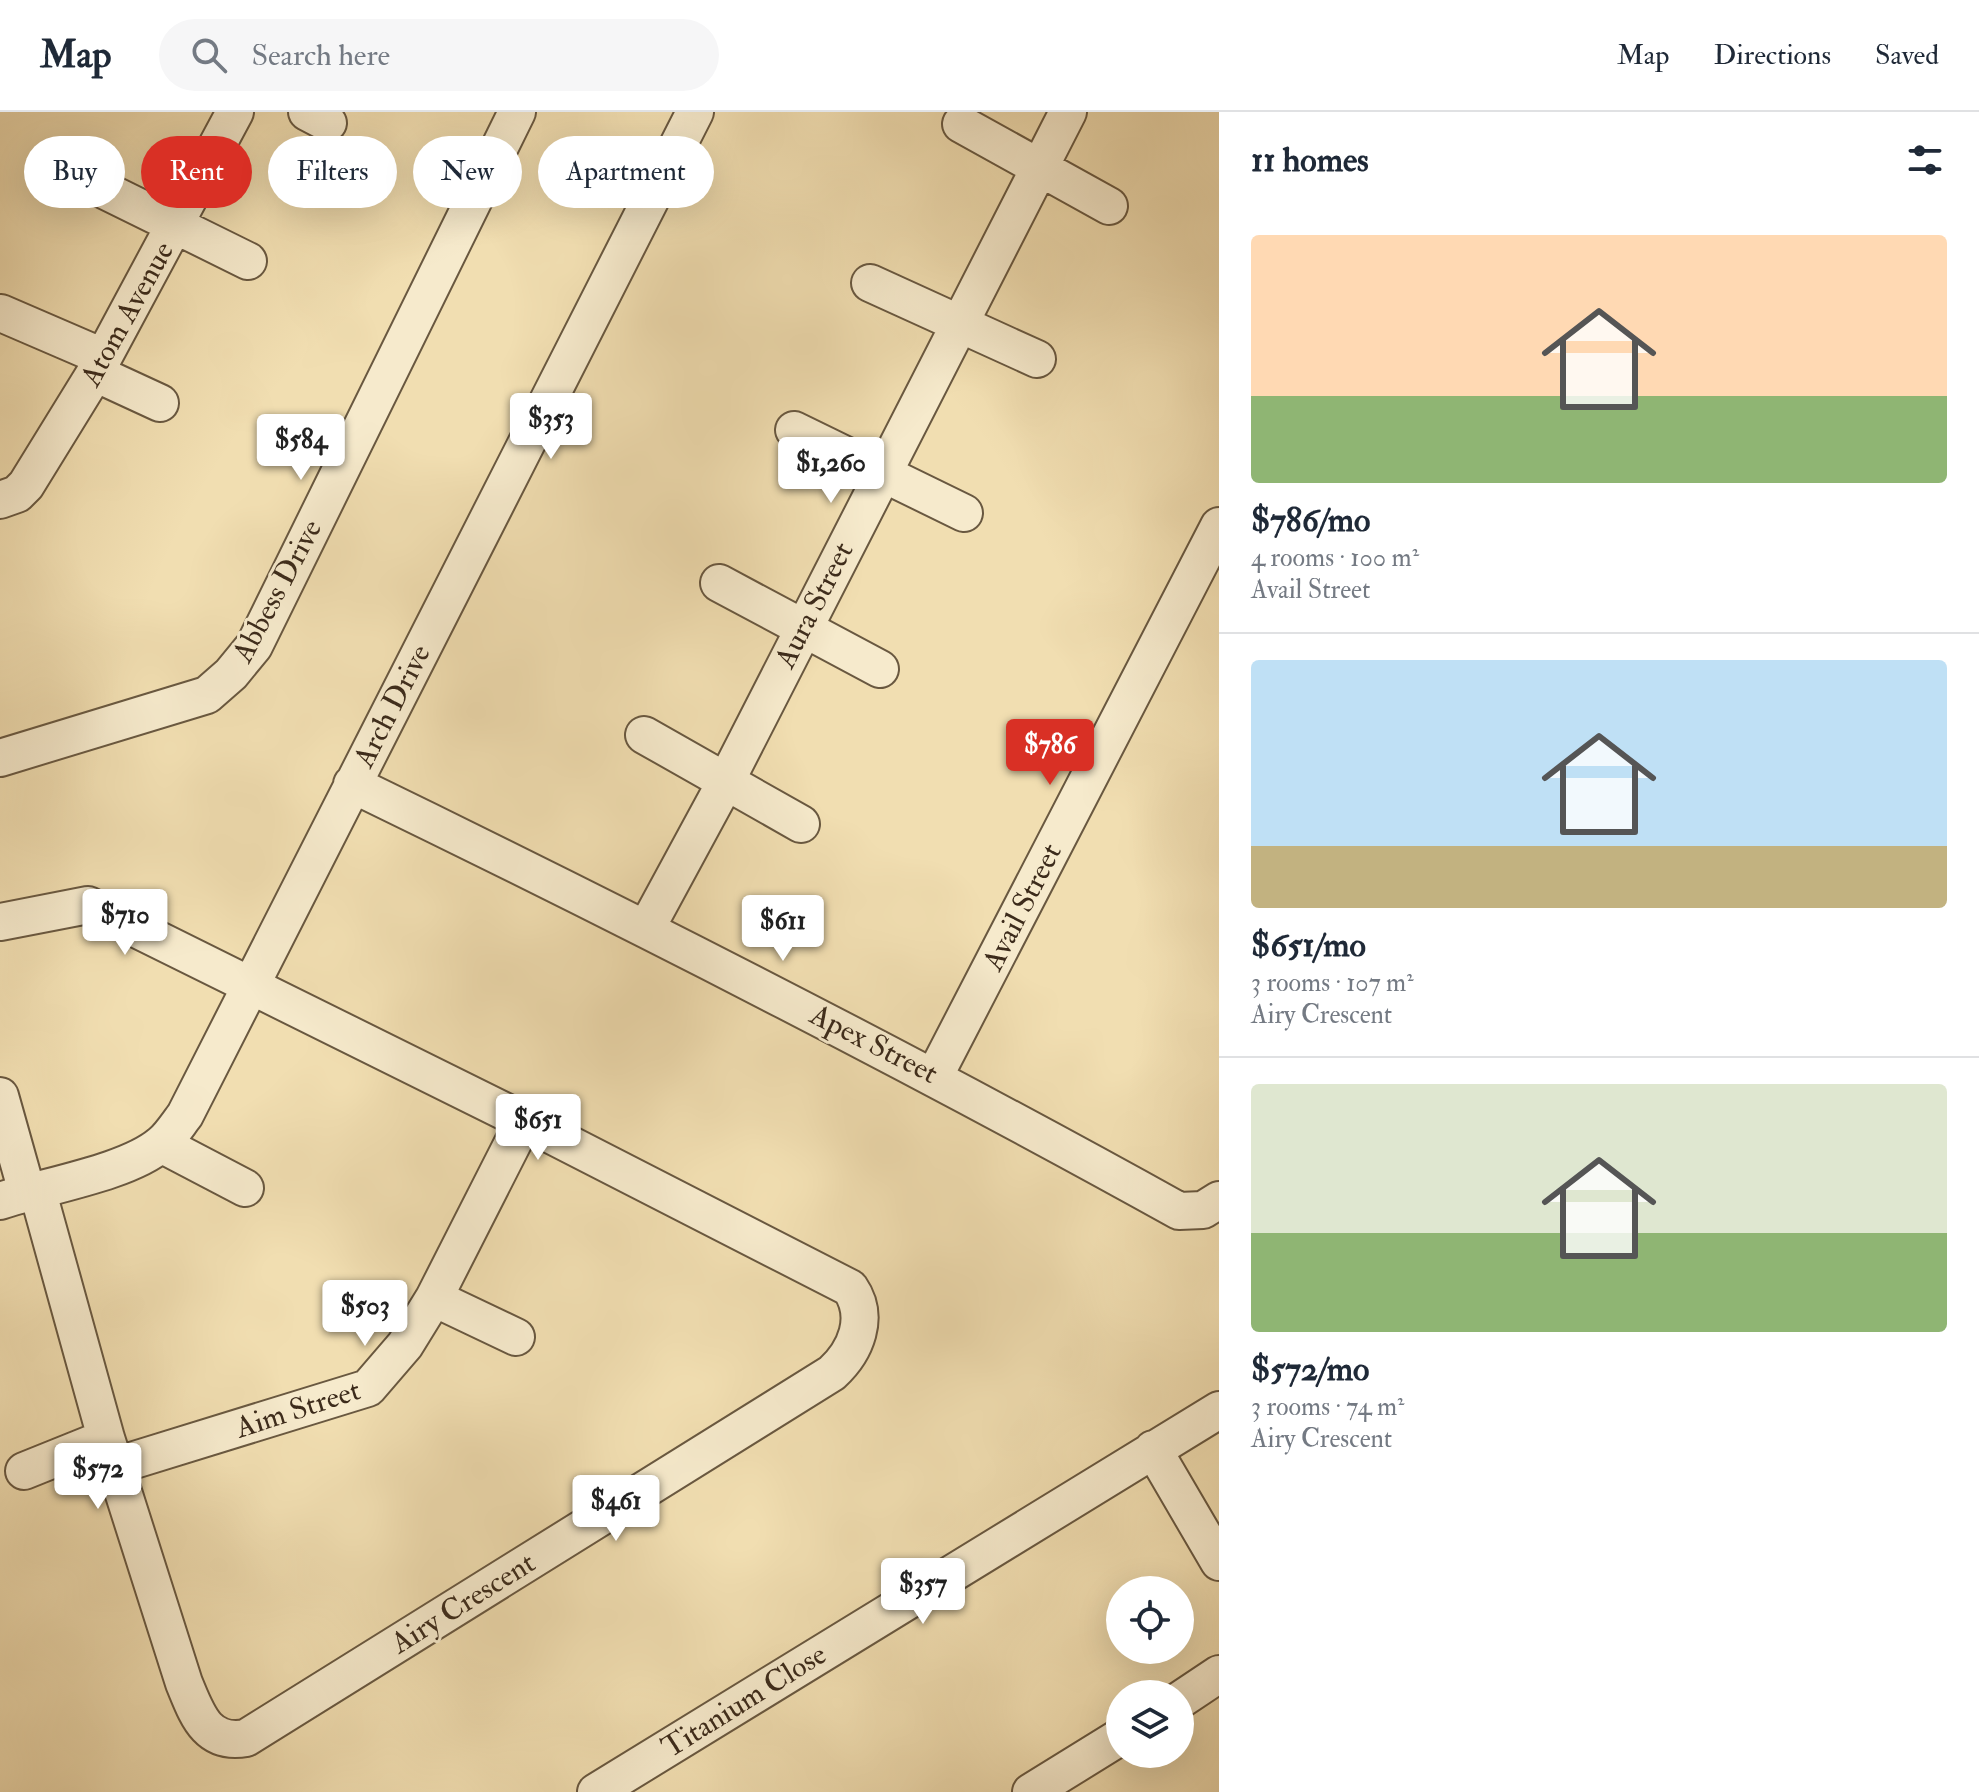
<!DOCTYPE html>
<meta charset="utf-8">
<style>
body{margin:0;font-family:"IM FELL Double Pica",serif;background:#f6f6f7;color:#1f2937;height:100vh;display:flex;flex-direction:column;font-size:30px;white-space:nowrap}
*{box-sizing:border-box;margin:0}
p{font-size:26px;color:#747a83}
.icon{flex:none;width:44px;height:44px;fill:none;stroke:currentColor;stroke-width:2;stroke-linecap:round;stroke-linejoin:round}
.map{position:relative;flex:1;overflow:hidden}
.details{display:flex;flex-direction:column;background:#fff;width:760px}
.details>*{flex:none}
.banner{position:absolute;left:24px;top:24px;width:760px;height:72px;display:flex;gap:16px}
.controls{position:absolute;left:1106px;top:1464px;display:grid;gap:16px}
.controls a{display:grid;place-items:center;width:88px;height:88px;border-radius:50%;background:#fff;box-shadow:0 8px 32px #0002;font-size:40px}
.price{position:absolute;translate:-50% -68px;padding:0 18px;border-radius:8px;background:#fff;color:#222;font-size:26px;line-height:52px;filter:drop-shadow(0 2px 4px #0008)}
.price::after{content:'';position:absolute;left:50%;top:48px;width:24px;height:18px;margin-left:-12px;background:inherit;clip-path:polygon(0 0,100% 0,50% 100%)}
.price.selected{background:#d93025;color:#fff}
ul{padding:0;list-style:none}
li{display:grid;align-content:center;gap:16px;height:424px;padding:0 32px}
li+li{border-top:2px solid #e0e1e3}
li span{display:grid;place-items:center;height:248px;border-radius:8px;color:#555}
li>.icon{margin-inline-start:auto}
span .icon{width:144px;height:144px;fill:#fffc;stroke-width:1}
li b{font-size:34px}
h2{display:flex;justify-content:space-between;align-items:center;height:96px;padding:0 32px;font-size:34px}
.tag{padding:0 28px;border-radius:36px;background:#fff;box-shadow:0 8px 32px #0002;font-size:28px;line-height:72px}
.tag.selected{background:#d93025;color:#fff}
header{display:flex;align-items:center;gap:48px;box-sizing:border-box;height:112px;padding:0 40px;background:#fff;border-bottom:2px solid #e0e1e3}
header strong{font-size:38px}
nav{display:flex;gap:44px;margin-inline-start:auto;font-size:28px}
.search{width:560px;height:72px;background:#f6f6f7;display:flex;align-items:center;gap:20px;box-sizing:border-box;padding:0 28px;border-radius:44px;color:#747a83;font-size:30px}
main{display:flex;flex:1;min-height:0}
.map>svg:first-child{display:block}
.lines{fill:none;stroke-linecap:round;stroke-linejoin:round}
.minor-casing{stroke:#695840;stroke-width:40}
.minor{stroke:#f6eacc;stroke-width:36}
.labels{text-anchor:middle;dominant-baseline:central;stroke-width:6;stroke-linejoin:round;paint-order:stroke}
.street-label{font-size:30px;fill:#3c2b1b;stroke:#f6eacc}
</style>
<header>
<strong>Map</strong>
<div class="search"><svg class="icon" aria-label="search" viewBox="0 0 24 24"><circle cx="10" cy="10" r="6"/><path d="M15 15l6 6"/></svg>Search here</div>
<nav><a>Map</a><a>Directions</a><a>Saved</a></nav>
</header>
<main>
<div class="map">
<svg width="1219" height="1680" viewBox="0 0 1219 1680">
<rect width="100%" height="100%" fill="#f1deb1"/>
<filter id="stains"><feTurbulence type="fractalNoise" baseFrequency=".0025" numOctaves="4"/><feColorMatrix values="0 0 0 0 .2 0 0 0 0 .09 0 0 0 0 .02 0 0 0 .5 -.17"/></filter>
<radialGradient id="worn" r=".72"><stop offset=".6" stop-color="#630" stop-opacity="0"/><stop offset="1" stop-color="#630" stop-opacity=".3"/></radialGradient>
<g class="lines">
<!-- minor casing -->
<g class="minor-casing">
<path id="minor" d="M307,0L328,11
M961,12L1109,94
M100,76L248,149
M870,171L1037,247
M1,201L103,245
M95,261L160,291
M794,318L964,401
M0,388L17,382L26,373L95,261L235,0
M719,471L880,557
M644,623L801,712
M0,646L207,583L231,562L254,534L517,0
M352,672C632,808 907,948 1179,1099L1203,1098L1219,1088
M0,810L88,793L524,1009L850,1176C870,1205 856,1239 832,1261L246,1626C206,1633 197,1602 184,1571L106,1326L37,1077
M647,815L725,671L1068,0
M935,963L1219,414
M0,984L27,1080
M161,1032L245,1076
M0,1089C44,1074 127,1061 161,1032C170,1025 178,1012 185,1003L695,0
M434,1186L516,1225
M1153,1337L1219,1450
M115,1354L368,1276L405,1233L434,1186L524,1009
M24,1359L106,1326
M1180,1588L1219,1562
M596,1680L1219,1298
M1031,1680L1120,1625"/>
</g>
<!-- minor -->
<use href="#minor" class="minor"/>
</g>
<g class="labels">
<!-- street labels -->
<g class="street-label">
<text transform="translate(127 202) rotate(-61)">Atom Avenue</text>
<text transform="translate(277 479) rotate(-62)">Abbess Drive</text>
<text transform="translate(814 493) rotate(-63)">Aura Street</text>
<text transform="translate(392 594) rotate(-63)">Arch Drive</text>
<text transform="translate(1022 795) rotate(-63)">Avail Street</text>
<text transform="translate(874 932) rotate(27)">Apex Street</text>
<text transform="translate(298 1297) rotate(-18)">Aim Street</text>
<text transform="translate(463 1491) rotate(-32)">Airy Crescent</text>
<text transform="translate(744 1589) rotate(-32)">Titanium Close</text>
</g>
</g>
<rect width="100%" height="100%" filter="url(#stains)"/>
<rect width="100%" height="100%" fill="url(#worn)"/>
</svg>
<div class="controls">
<a><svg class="icon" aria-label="locate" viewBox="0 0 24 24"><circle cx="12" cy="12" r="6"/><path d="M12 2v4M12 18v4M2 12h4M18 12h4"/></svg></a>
<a><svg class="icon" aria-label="layers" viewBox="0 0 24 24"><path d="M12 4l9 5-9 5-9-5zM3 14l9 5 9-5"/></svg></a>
</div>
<b class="price" style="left:551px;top:349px">$353</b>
<b class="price" style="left:301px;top:370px">$584</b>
<b class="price" style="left:831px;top:393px">$1,260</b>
<b class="price selected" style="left:1050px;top:675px">$786</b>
<b class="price" style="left:125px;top:845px">$710</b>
<b class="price" style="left:783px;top:851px">$611</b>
<b class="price" style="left:538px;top:1050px">$651</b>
<b class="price" style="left:365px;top:1236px">$503</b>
<b class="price" style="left:98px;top:1399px">$572</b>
<b class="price" style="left:616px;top:1431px">$461</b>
<b class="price" style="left:923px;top:1514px">$357</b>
<div class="banner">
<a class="tag">Buy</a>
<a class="tag selected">Rent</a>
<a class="tag">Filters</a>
<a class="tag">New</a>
<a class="tag">Apartment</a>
</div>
</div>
<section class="details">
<h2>11 homes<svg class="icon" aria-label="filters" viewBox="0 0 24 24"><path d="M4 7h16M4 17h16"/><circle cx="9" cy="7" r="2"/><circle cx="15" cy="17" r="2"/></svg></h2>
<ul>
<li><span style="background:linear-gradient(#ffd9b3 65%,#8fb573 0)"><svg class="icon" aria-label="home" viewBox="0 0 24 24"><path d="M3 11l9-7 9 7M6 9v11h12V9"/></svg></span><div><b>$786/mo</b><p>4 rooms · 100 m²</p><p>Avail Street</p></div></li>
<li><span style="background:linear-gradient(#bfe0f5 75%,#c2b280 0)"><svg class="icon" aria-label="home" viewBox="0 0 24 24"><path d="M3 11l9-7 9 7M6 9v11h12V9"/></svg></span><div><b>$651/mo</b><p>3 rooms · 107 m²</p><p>Airy Crescent</p></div></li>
<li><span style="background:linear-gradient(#dfe7d0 60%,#8fb573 0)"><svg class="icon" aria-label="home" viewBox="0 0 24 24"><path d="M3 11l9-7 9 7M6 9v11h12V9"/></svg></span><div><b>$572/mo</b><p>3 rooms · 74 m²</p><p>Airy Crescent</p></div></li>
</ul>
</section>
</main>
